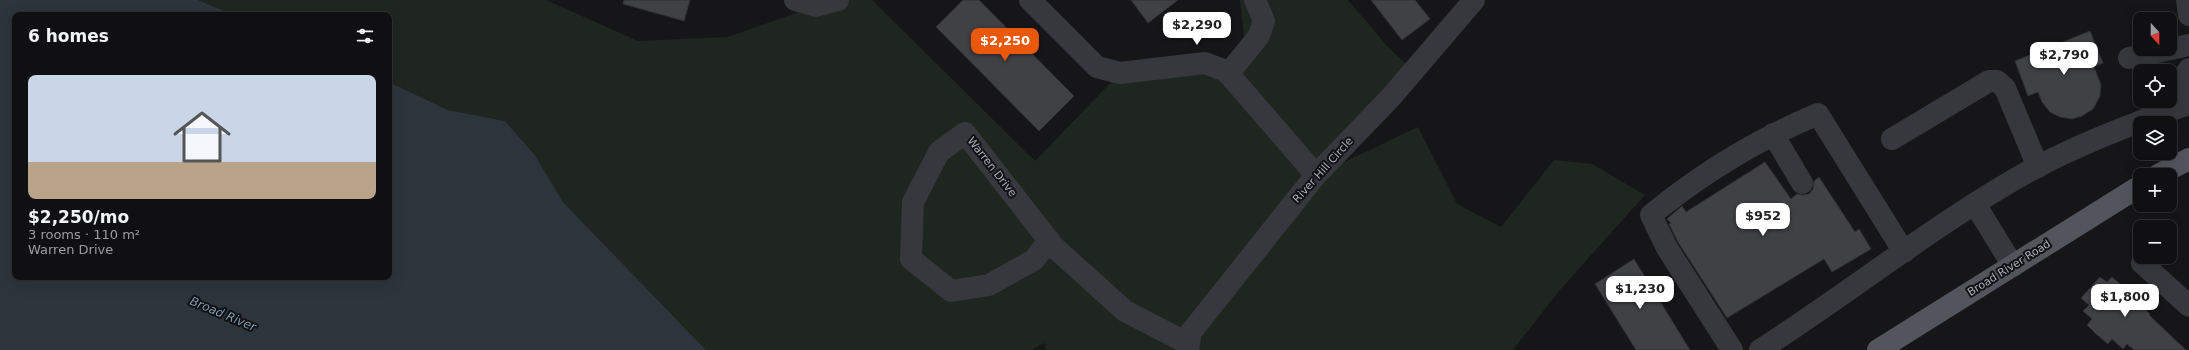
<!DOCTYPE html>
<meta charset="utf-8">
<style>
body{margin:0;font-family:"DejaVu Sans",sans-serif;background:#19191b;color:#f1f3f6;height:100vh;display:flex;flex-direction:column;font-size:15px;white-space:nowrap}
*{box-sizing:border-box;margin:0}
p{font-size:13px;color:#9c9d9f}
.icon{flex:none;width:22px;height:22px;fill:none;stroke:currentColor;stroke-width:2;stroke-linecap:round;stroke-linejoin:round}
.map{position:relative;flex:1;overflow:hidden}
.side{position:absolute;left:12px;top:12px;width:380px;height:268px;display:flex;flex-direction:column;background:#101012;border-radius:8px;box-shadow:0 4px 16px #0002,0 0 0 1px #303032}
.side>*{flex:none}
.needle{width:26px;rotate:159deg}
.controls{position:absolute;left:2133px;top:12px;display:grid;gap:8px}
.controls a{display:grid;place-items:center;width:44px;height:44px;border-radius:8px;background:#101012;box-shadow:0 4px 16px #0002,0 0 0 1px #303032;font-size:20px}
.price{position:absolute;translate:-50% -34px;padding:0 9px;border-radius:8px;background:#fff;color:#222;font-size:13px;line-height:26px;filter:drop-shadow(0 1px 2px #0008)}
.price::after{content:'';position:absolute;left:50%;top:24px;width:12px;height:9px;margin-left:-6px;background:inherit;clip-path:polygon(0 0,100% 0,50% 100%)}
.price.current{background:#ea580c;color:#fff}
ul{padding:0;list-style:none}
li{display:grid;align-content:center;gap:8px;height:212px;padding:0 16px}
li span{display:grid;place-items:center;height:124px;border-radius:8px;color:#555}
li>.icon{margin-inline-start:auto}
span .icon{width:72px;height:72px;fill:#fffc;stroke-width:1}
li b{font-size:17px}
h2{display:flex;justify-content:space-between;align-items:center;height:48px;padding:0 16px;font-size:17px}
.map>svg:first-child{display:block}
.green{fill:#1e261f}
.water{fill:#2c353c}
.building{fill:#404145;stroke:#303034}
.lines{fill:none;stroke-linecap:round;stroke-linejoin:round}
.minor{stroke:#37383d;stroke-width:22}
.major{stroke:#53555c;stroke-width:22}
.labels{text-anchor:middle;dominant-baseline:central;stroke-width:4;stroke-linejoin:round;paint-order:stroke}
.street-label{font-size:11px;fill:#a8adb8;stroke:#111113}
.water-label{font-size:12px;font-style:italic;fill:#7f9bb3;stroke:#111113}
</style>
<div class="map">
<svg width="2189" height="350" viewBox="0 0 2189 350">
<rect width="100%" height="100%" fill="#161618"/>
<!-- green -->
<path class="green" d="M198,0H546L638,41L728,37L816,6L838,0H872L1035,161L1120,73L1226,71L1246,54L1240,0H1348L1388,47L1413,71L1317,175L1418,127L1457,204L1501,227L1554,160L1592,164L1645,195L1559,291L1513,350H1046L1044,343L1032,350H706L563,202L535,155L505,121L448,110L389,82V15H234Z"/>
<!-- water -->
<path class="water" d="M0,0H198L234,15H15V277H389V82L448,110L505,121L535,155L563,202L706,350H0Z"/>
<!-- building -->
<path class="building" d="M624,0H690L684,21L623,4Z
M963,0H979L1074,96L1039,131L936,27Z
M1131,0H1178L1148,23Z
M1371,0H1415L1430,19L1402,40Z
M2090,31L2103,63L2094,67L2101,85L2100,96L2093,109L2082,116L2072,119L2060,117L2050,112L2042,102L2038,92L2028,96L2015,61Z
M1765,162L1791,199L1797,194L1803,195L1809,194L1813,189L1814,181L1819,177L1855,232L1859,229L1871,249L1832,272L1824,259L1727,318L1678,242L1669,224L1671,223L1667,219L1682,206L1686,212Z
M1634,259L1690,350H1636L1595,284Z
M2100,277L2107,282L2112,277L2125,288L2128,285L2139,293L2149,303L2144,308L2150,314L2149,315L2186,350H2134L2127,344L2123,349L2112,339L2108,344L2096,334L2087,325L2092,319L2083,311L2089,305L2081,298Z"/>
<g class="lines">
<!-- minor -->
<path class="minor" d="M795,0L816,6L838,0
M1030,0L1097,67L1120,73L1205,63L1226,71L1316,175
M2187,0L2189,15
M2129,58L2189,45
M1228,74L1259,36L1264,21L1255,0
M1773,134L1802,183
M1892,139L1989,81H1997L2005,88L2038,167
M1975,204L2013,266
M1049,240L1034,260L989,285L951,291L911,259L913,202L939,152L965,133L1054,247L1125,311L1189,344
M2142,263L2189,306
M1188,350L1191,332L1316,175L1392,96L1474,0
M1732,350L1667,248L1651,215C1702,173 1756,140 1818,114L1904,252
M1760,350C1852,291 1937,222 2033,169C2082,143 2134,123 2186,105L2182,79L2189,69"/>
<!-- major -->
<path class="major" d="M2158,175L2189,159
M1878,350L2140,186"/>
</g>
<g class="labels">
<!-- street labels -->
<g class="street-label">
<text transform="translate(992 167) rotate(52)">Warren Drive</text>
<text transform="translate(1323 170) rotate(-48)">River Hill Circle</text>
<text transform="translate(2009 268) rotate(-32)">Broad River Road</text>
</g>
<!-- water labels -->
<g class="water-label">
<text transform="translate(223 314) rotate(23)">Broad River</text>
</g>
</g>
</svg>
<div class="controls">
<a><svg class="needle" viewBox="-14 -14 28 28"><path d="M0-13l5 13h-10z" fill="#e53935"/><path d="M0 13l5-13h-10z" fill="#9c9d9f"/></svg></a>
<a><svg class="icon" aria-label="locate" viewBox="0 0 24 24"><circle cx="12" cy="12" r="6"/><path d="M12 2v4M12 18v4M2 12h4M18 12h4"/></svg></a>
<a><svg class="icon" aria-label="layers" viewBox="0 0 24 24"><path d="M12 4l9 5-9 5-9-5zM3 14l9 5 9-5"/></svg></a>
<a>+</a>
<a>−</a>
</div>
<b class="price" style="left:1197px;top:46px">$2,290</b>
<b class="price current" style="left:1005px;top:62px">$2,250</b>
<b class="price" style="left:2064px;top:76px">$2,790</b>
<b class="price" style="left:1763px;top:237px">$952</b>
<b class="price" style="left:1640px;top:310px">$1,230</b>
<b class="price" style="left:2125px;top:318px">$1,800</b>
<section class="side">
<h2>6 homes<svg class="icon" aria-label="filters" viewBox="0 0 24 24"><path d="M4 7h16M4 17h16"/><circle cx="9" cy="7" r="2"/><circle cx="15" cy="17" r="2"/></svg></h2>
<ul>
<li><span style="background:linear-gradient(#c9d6e8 70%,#b9a48a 0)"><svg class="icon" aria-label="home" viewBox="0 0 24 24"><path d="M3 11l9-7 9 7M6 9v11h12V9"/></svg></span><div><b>$2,250/mo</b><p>3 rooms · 110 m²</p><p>Warren Drive</p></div></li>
</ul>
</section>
</div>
